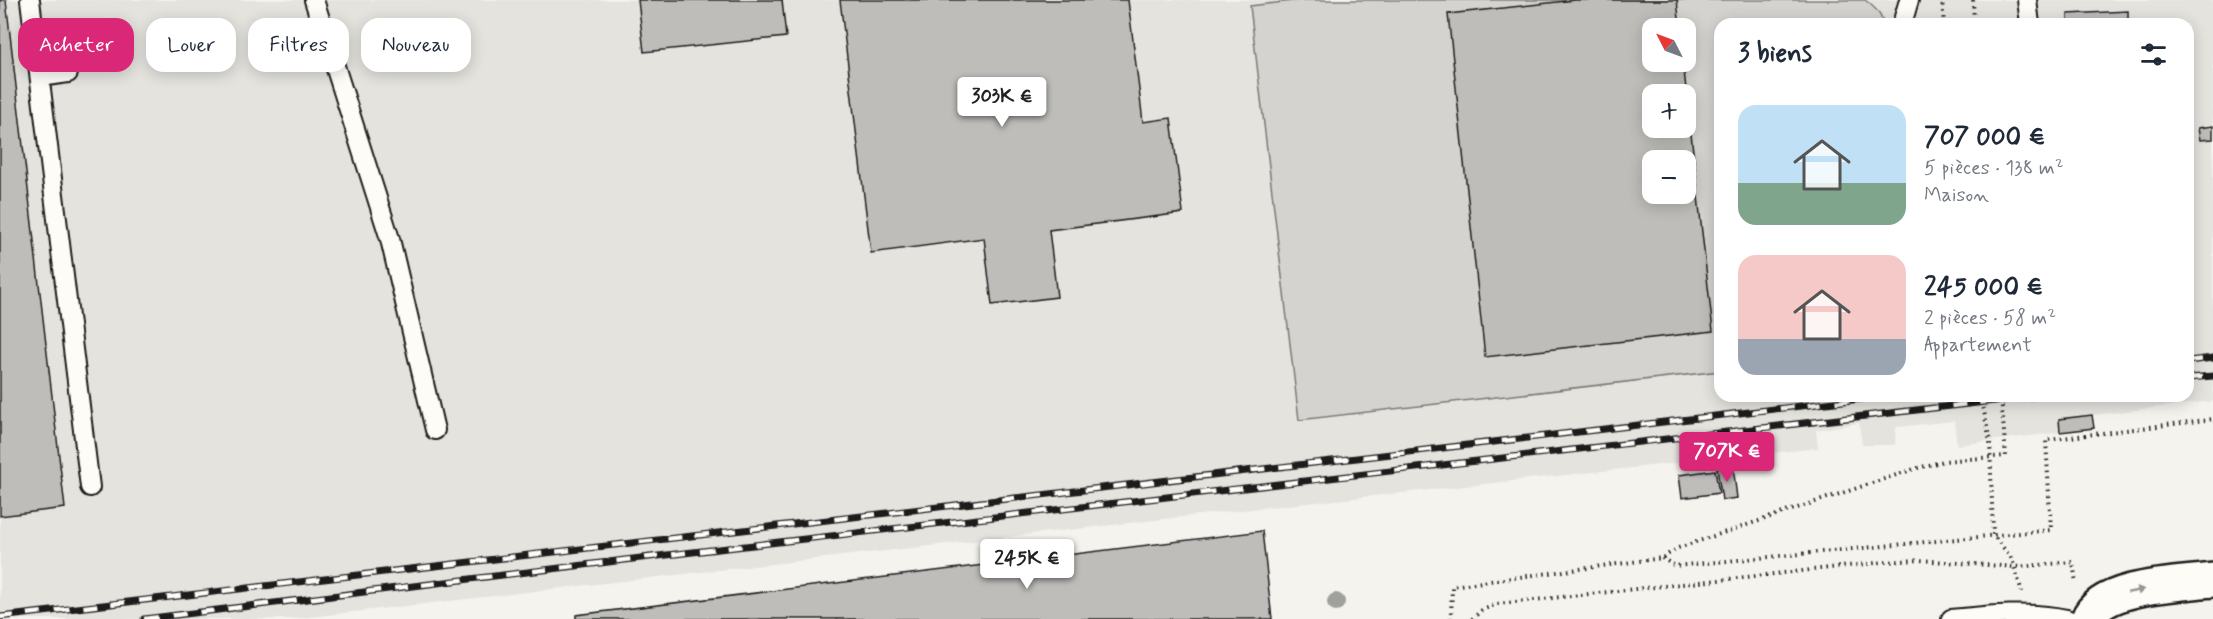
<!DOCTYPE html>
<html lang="fr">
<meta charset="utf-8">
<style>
body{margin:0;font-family:Mynerve,sans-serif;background:#f6f6f7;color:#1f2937;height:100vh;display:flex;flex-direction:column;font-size:22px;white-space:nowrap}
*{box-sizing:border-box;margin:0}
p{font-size:20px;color:#747a83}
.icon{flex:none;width:33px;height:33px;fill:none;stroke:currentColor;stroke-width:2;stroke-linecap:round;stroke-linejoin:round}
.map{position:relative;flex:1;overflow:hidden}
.side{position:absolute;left:1714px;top:18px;width:480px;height:384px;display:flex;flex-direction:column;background:#fff;border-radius:18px;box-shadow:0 3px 15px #0003}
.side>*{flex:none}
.top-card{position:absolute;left:18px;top:18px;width:570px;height:54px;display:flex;gap:12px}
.needle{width:39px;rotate:312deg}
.buttons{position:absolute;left:1642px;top:18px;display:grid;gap:12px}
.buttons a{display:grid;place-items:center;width:54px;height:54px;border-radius:12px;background:#fff;box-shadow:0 3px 15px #0003;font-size:30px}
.price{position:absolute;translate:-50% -51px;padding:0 14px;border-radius:6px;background:#fff;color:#222;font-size:20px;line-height:39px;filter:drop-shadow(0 2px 3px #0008)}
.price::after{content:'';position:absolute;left:50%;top:36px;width:18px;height:14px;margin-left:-9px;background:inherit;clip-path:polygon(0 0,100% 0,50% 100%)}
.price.selected{background:#db2777;color:#fff}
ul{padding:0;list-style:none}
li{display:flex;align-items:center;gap:18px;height:150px;padding:0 24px}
li span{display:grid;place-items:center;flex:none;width:168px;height:120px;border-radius:18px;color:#555}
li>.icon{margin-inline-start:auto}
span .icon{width:72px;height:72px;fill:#fffc;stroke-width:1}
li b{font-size:26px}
h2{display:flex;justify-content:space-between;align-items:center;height:72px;padding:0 24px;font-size:26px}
.tag{padding:0 21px;border-radius:18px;background:#fff;box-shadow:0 3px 15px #0003;font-size:21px;line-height:54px}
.tag.selected{background:#db2777;color:#fff}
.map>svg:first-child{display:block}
.built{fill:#e4e3de;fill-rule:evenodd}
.green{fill:#d4d3cf;stroke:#787876;stroke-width:1.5;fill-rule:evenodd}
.building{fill:#bebdba;stroke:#1c1c1c;stroke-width:1.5;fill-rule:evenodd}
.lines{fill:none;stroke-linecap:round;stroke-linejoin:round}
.service-casing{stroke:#1c1c1c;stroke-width:22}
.minor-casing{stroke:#1c1c1c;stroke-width:38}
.path{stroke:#1c1c1c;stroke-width:4;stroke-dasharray:1.5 4.5;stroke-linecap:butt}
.service{stroke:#fdfcf7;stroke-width:18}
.minor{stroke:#fdfcf7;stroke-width:33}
.rail-casing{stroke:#1c1c1c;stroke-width:7}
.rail{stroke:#fdfcf7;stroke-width:4.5;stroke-dasharray:14;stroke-linecap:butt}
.tree{fill:#a0a09d}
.oneway{fill:#989794}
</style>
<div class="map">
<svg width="2213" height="619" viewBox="0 0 2213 619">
<rect width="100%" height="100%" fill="#f4f3ee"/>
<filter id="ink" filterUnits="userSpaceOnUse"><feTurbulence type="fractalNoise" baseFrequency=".0167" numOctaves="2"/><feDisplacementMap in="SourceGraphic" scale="12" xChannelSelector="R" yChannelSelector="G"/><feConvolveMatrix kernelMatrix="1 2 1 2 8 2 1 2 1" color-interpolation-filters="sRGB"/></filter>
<g filter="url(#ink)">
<!-- built -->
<path class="built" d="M0,0H2213V401L2093,415L2094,428L1957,445L1954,421L1896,427L1895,445H1862L1859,423L1816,430L1818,448L1260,508L292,619H0ZM1720,24H2188V396H1720ZM1653,28H1686V62H1653ZM1653,94H1686V128H1653ZM1653,160H1686V194H1653Z"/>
<!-- green -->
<path class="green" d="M1301,0H1865C1874,7 1881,13 1883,24H1720V371L1299,420L1250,6ZM1653,28H1686V62H1653ZM1653,94H1686V128H1653ZM1653,160H1686V194H1653Z"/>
<!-- building -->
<path class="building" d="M0,0H6L65,508L0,516Z
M638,0H782L786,37L644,52Z
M840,0H1128L1143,122L1171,118L1183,213L1049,230L1057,297L992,305L984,238L871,253Z
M1575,0H1677L1680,28H1653V62H1683L1713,331L1485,357L1448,14ZM1653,94H1686V128H1653ZM1653,160H1686V194H1653Z
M2128,11V24H2068V14Z
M2213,126V139L2200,140L2198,128Z
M2092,415L2094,428L2060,432L2059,419Z
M1733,466L1737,498L1722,500L1717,468Z
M1715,470L1719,493L1682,498L1679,475Z
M1262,531L1272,619H576V615Z"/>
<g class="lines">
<!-- service casing -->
<g class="service-casing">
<path id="service" d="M30,0L90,487
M314,0L390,239L435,430
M2027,0L2030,24
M1902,24L1909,0
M40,77L68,73
M1951,619C1990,615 2027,611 2067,619"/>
</g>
<!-- minor casing -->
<g class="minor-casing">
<path id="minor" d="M2088,619C2101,585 2182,584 2213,580"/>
</g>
<!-- path -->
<path class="path" d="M1940,0L1942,2L1944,24
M1973,0L1974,24
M1981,396L1990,442L1993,535L2012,559L2022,592
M1662,558L1675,566L2051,530L2046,440L2213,419
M1451,619L1452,586L1662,558L1678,548L1914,469L1944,461L2006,456L2001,396
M1472,619L1482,610L1497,604L1885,562L1919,560L2015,567L2073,562L2076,583"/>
<!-- service -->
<use href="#service" class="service"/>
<!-- minor -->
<use href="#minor" class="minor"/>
<!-- rail casing -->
<g class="rail-casing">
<path id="rail" d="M2188,361L2213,358
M2188,378L2213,376
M0,617L1886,396
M144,619L641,558L2037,396"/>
</g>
<!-- rail -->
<use href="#rail" class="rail"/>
</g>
<!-- trees -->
<circle class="tree" cx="1336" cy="602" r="9"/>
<!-- one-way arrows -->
<defs><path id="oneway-solid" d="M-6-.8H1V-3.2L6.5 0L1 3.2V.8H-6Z" transform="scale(1.5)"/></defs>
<use class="oneway" href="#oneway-solid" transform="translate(2136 591) rotate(-11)"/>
</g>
</svg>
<div class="buttons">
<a><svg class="needle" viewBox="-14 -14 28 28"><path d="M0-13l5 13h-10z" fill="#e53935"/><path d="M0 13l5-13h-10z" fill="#747a83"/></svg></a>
<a>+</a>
<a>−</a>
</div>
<b class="price" style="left:1002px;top:128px">303K €</b>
<b class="price selected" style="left:1727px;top:483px">707K €</b>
<b class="price" style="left:1027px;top:590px">245K €</b>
<div class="top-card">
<a class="tag selected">Acheter</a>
<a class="tag">Louer</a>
<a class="tag">Filtres</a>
<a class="tag">Nouveau</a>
</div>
<section class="side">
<h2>3 biens<svg class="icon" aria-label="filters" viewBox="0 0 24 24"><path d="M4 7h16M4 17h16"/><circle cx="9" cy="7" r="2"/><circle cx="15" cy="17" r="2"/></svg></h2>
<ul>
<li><span style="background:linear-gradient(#bfe0f5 65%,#7fa58c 0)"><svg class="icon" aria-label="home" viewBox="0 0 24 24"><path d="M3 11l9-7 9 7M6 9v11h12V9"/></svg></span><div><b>707 000 €</b><p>5 pièces · 138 m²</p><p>Maison</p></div></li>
<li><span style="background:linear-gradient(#f6c9c9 70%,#9aa5b1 0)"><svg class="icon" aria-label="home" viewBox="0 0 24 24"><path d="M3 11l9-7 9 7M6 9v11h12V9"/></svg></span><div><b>245 000 €</b><p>2 pièces · 58 m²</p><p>Appartement</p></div></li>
</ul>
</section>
</div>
